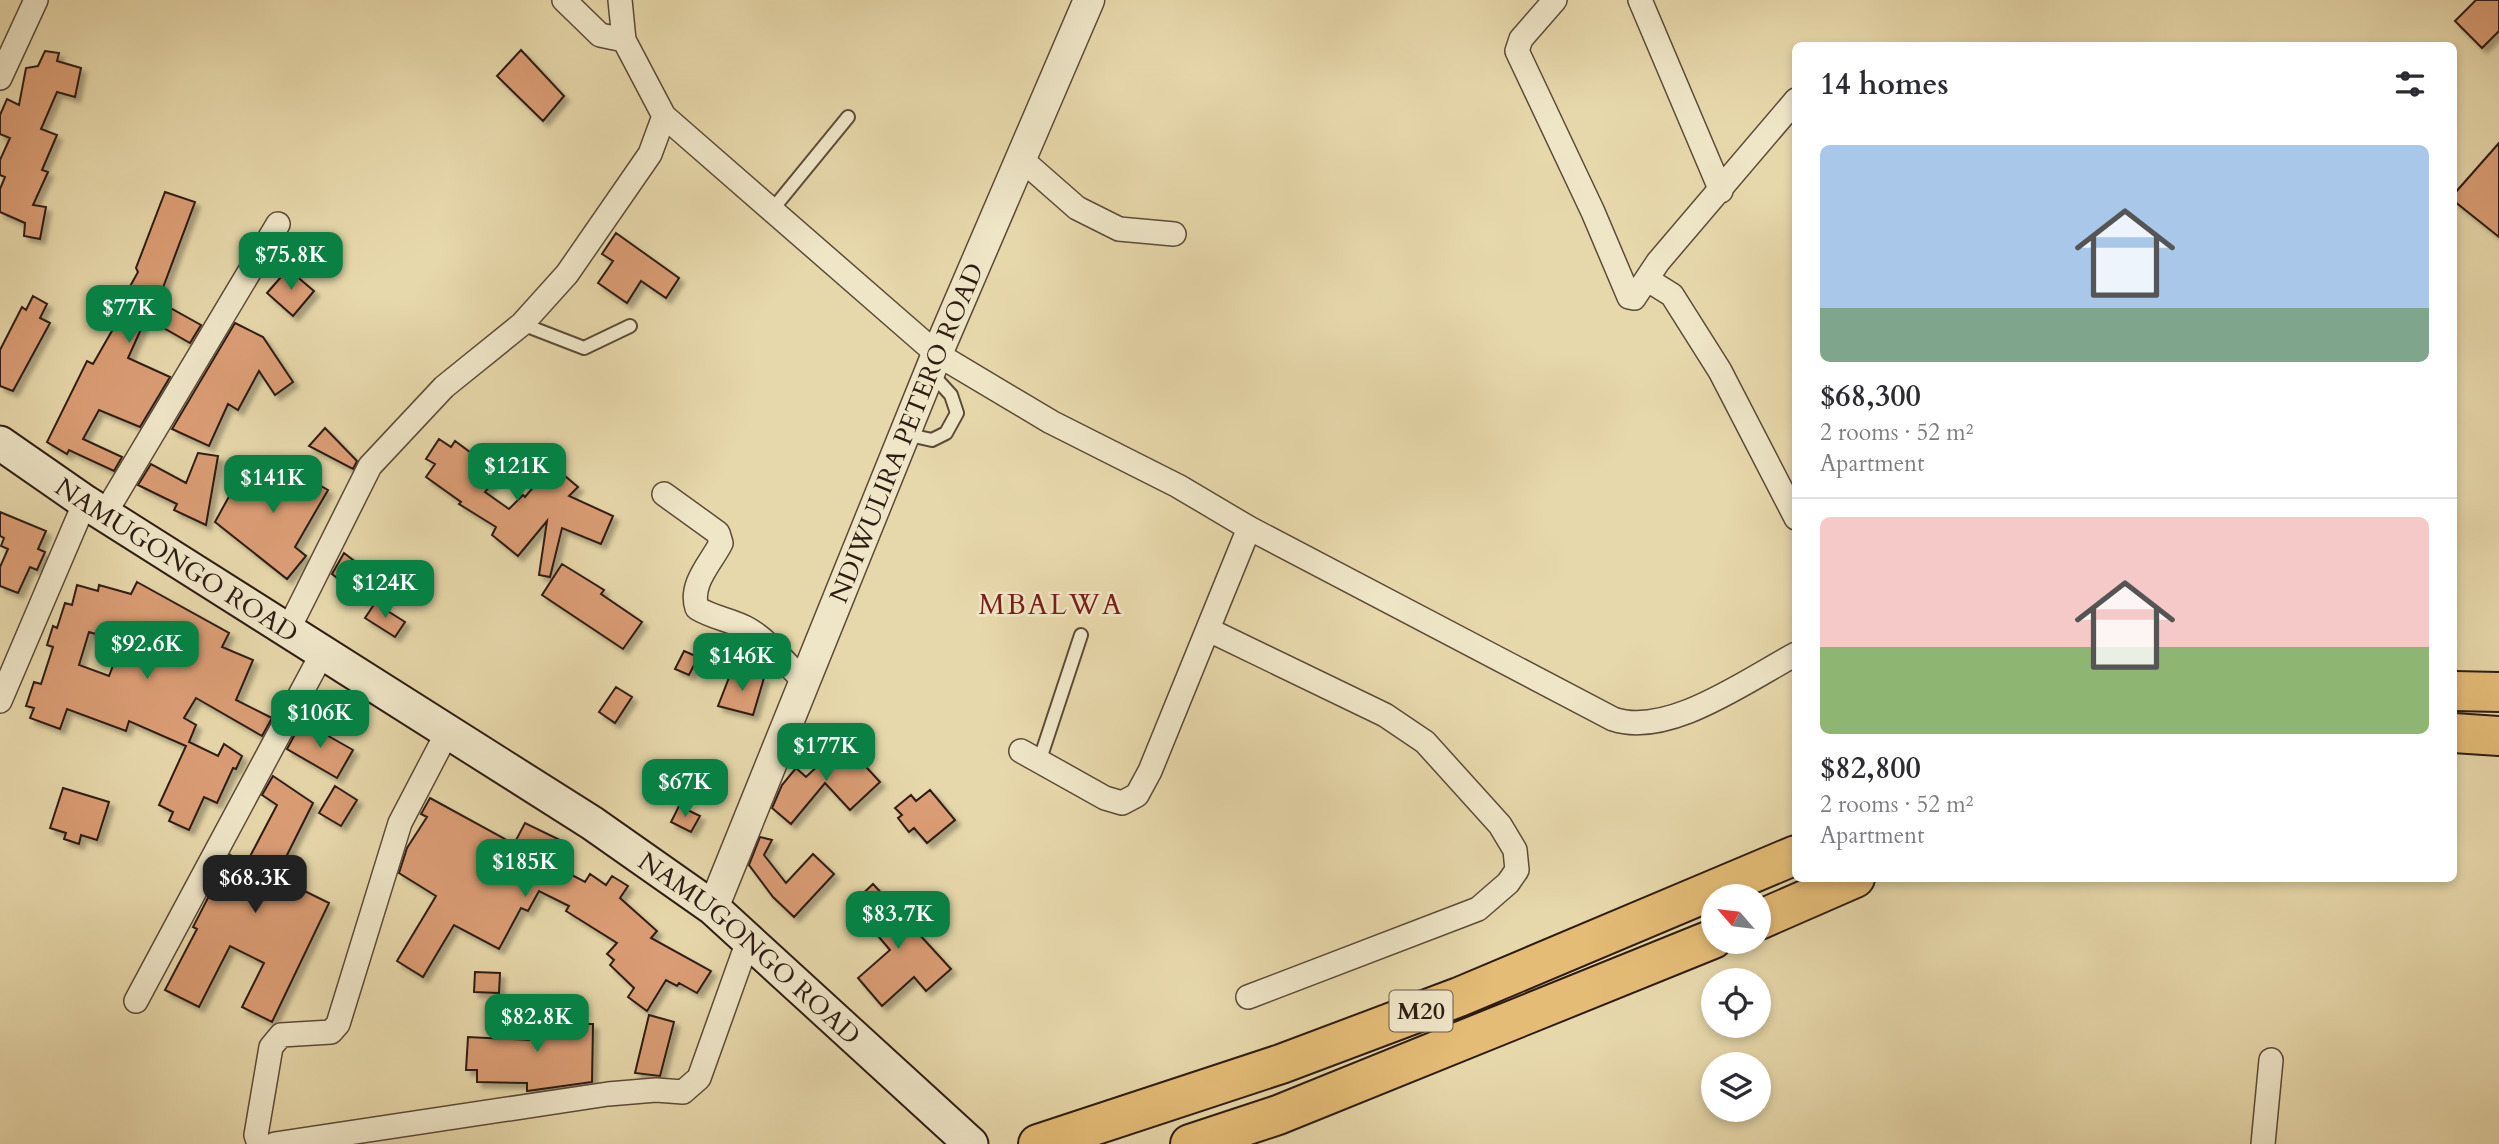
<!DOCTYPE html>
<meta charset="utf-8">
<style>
body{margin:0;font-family:Cardo,serif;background:#f2f2f3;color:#2b2b33;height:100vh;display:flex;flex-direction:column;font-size:26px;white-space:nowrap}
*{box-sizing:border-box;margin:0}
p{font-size:23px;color:#7c7c81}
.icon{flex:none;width:38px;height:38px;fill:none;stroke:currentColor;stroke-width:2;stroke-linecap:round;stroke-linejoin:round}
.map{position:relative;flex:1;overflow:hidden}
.sheet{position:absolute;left:1792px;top:42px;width:665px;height:840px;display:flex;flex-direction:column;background:#fff;border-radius:10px;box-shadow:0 4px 10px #0003}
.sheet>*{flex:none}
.needle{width:46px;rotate:298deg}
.fabs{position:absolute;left:1701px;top:884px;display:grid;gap:14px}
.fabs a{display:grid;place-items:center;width:70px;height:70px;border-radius:50%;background:#fff;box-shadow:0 4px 10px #0003;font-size:35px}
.price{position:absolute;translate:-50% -60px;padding:0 16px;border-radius:14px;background:#0b8043;color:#fff;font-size:23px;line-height:46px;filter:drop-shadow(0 2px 4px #0008)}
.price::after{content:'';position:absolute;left:50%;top:42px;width:21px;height:16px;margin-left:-10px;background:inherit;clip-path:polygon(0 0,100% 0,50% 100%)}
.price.current{background:#222;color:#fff}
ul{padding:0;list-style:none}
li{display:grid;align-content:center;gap:14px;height:371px;padding:0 28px}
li+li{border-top:2px solid #e1e1e2}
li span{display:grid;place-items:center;height:217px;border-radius:10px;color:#555}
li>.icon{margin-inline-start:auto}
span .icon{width:126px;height:126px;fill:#fffc;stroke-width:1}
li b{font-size:30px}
h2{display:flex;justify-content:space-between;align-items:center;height:84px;padding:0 28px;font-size:30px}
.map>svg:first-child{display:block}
.building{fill:#db9d75;stroke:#2e1c13;stroke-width:2;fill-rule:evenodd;filter:url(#shadow)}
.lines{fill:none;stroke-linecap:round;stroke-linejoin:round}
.service-casing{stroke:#5c4b39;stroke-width:16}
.minor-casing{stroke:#5c4b39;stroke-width:26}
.tertiary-casing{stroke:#5c4b39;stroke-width:33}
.secondary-casing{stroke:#2e1c13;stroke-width:37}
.motorway-casing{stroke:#2e1c13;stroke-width:42}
.service{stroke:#efe6c8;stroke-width:12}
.minor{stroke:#efe6c8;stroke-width:23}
.tertiary{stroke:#efe6c8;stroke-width:30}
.secondary{stroke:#efe6c8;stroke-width:33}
.motorway{stroke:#e4bc76;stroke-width:38}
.labels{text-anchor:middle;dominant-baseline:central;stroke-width:5;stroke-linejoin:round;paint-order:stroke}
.shield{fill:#efe6c8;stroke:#685949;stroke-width:2}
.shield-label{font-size:24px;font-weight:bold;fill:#2e1c13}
.street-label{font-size:26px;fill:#2e1c13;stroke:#efe6c8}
.neighbourhood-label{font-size:28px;letter-spacing:2px;fill:#7a1f14;stroke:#efe6c8}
</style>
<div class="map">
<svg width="2499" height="1144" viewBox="0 0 2499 1144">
<defs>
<filter id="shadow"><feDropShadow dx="5" dy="5" stdDeviation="2" flood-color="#0004"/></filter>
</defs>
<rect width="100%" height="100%" fill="#e7d8ab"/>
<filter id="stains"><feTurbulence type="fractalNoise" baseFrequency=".00286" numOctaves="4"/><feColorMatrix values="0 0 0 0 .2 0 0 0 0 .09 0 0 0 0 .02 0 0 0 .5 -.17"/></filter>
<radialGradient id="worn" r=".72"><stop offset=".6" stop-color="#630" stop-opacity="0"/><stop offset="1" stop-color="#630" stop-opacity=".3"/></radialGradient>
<!-- building -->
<path class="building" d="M2476,0H2499V31L2482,48L2455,21Z
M521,50L564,96L543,121L497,76Z
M45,51L59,53L57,61L81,68L75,97L57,92L41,129L57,135L42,170L48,172L33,205L46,207L40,239L24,236L25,223L0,212V189L5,177L0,175V160L10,138L0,134V115L7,99L19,105L26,68L38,66Z
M2499,143V237L2454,201V194Z
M165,192L195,202L158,301L201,325L190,343L146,318L128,358L170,377L140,427L99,410L83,439L122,457L114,471L69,450L67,454L47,442L87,361L93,364L113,329L108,326L138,272L136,268Z
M616,233L679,278L666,298L641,281L627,303L598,283L613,261L602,254Z
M288,269L314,291L293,316L267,293Z
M33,296L47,304L40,318L50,323L13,391L0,386V350L22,307L26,310Z
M235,323L263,337L293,382L275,395L259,371L238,410L228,404L209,446L172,429Z
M325,428L357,461L353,469L309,446Z
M439,439L451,447L455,441L486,464L489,460L503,470L485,492L509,509L523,495L525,497L552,465L578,487L569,496L613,516L601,544L562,528L550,577L539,575L547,521L518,556L492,535L496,527L459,504L461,502L426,477L435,464L426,459Z
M198,453L218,456L206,525L174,510L177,504L138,485L151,464L186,483Z
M268,456L328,490L295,547L306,556L287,579L215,522L232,491L245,497Z
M0,512L46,531L38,549L45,552L37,570L30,567L18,593L0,586V567L8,549L1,546L4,538L0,536Z
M344,553L379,580L365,600L332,574Z
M562,564L604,590L601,594L642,622L623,649L542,595Z
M137,582L229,633L222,647L253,660L236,700L272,718L262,736L196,698L184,718L196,725L189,742L218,756L224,744L242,756L236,769L233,768L217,803L204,797L189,830L169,821L173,812L159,805L186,746L129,721L126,731L67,709L60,729L30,718L34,708L26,706L34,682L41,684L53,647L47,645L53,626L57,628L65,603L72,605L77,585L98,591L99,585L131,594ZM89,632L122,642L109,676L79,665Z
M375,603L405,622L395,637L365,618Z
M684,651L698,657L689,675L675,669Z
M732,670L764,678L753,715L718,706Z
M616,687L632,697L615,723L599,712Z
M302,721L353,750L337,778L287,749Z
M843,742L880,782L850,810L825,783L791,824L772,808L782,785L796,768L806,777Z
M273,776L313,803L276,877L329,903L272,1022L242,1007L264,963L230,946L199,1007L165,990L197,929L193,927L230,855L246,864L277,805L262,795Z
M335,786L357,800L341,826L319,813Z
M63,788L109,802L97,840L81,835L79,844L64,839L66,833L50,828Z
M930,790L955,820L927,843L914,828L909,832L898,818L902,815L895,808L911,795L916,801Z
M430,798L514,844L525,823L562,841L551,864L585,882L590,874L606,885L612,876L628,886L620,898L657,931L651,938L711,971L697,993L679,983L677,986L666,980L647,1011L628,997L634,988L610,965L614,960L607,954L617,943L566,911L569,906L539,891L528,911L521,908L499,949L454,925L423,977L397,961L436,896L399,873L407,848L427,817L421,814Z
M679,806L700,816L691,832L671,822Z
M760,837L772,840L764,855L786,883L813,854L834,874L794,917L773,897L749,865Z
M873,884L951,969L926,991L914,977L882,1006L858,978L890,950L868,924L874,919L856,900Z
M475,972L500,973L499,993L474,992Z
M531,1009L570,1010V1024H593L592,1082L527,1091V1083L477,1082V1070H466L468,1037L530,1040Z
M649,1015L674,1022L660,1076L635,1073Z"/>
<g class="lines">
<!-- service casing -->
<g class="service-casing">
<path id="service" d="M772,210L848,117
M522,324L584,348L630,326
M905,434L932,440L946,433L957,413L951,395L931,373
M1039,762L1081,635"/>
</g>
<!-- minor casing -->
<g class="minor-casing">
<path id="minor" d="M564,0L600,35L624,40
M1555,0L1521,39L1517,51L1593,212L1629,297L1634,298L1658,262L1796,100
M1640,0L1721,191
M0,78L36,0
M664,116L937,354L1051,422L1178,486L1249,528L1150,771L1137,795L1122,803L1105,798L1021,751
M1020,158L1077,208L1119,229L1174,234
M1648,280L1672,295L1720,371L1796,518
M664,494L718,533L721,543C711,563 689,584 697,608C713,618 732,620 748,629C772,643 784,664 805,681
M104,515L278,224
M1249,528L1613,719C1668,738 1747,680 1796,654
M288,630L370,466L444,387L522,324L567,274L650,154L664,116L624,40L620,0
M1209,630L1385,715L1425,742L1500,825L1515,850L1517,870L1508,883L1478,909L1248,997
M0,701L85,502
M136,1001L323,652
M259,1144L256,1135L271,1047L281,1035L331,1032L338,1024L400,823L448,731
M275,1144L608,1094L656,1090L683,1092L699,1078L749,938
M2263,1144L2271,1060"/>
</g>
<!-- tertiary casing -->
<g class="tertiary-casing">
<g id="tertiary">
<path id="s1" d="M713,908L937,354L1089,0"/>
</g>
</g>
<!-- secondary casing -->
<g class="secondary-casing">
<g id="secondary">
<path id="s2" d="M0,443L85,502L592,823L713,908L971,1144"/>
</g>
</g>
<!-- motorway casing -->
<g class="motorway-casing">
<path id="motorway" d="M2454,691L2499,692
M2454,733L2499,736
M1759,920L1855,878
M1038,1144L1281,1064L1459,997L1796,855
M1190,1144L1278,1115L1713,939"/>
</g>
<!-- service -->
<use href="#service" class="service"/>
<!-- minor -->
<use href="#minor" class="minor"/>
<!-- tertiary -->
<use href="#tertiary" class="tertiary"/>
<!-- secondary -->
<use href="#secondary" class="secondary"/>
<!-- motorway -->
<use href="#motorway" class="motorway"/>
</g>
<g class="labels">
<!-- shield labels -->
<rect class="shield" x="1389.5" y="990.5" width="63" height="41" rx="5"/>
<g class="shield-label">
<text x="1421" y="1011">M20</text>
</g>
<!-- street labels -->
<g class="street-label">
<text stroke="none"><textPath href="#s1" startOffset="513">NDIWULIRA PETERO ROAD</textPath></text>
<text stroke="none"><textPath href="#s2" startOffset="212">NAMUGONGO ROAD</textPath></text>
<text stroke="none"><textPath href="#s2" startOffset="905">NAMUGONGO ROAD</textPath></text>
</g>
<!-- neighbourhood labels -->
<g class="neighbourhood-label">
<text x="1051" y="605">MBALWA</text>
</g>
</g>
<rect width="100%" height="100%" filter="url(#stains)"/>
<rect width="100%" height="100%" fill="url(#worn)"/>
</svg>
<div class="fabs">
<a><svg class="needle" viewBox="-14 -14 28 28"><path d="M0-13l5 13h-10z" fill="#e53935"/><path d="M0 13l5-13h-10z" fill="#7c7c81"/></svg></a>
<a><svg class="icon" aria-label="locate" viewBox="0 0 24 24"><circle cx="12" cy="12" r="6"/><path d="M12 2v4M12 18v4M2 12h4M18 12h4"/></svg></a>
<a><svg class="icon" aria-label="layers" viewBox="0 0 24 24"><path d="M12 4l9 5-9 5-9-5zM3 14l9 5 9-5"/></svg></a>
</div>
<b class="price" style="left:291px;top:292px">$75.8K</b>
<b class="price" style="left:129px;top:345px">$77K</b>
<b class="price" style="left:517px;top:503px">$121K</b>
<b class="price" style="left:273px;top:515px">$141K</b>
<b class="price" style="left:385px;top:620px">$124K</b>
<b class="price" style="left:147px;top:681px">$92.6K</b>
<b class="price" style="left:742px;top:693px">$146K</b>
<b class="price" style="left:320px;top:750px">$106K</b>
<b class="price" style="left:826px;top:783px">$177K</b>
<b class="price" style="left:685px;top:819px">$67K</b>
<b class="price" style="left:525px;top:899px">$185K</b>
<b class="price current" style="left:255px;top:915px">$68.3K</b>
<b class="price" style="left:898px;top:951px">$83.7K</b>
<b class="price" style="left:537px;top:1054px">$82.8K</b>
<section class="sheet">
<h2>14 homes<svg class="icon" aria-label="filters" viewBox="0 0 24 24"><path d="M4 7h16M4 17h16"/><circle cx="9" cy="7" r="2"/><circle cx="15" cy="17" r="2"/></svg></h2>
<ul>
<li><span style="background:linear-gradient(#a9c7e8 75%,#7fa58c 0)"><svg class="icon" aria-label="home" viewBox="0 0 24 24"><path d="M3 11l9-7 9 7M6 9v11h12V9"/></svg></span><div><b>$68,300</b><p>2 rooms · 52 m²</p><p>Apartment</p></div></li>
<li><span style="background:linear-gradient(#f6c9c9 60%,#8fb573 0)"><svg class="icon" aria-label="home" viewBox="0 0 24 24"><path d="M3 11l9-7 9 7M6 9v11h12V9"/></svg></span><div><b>$82,800</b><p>2 rooms · 52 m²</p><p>Apartment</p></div></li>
</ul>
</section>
</div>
